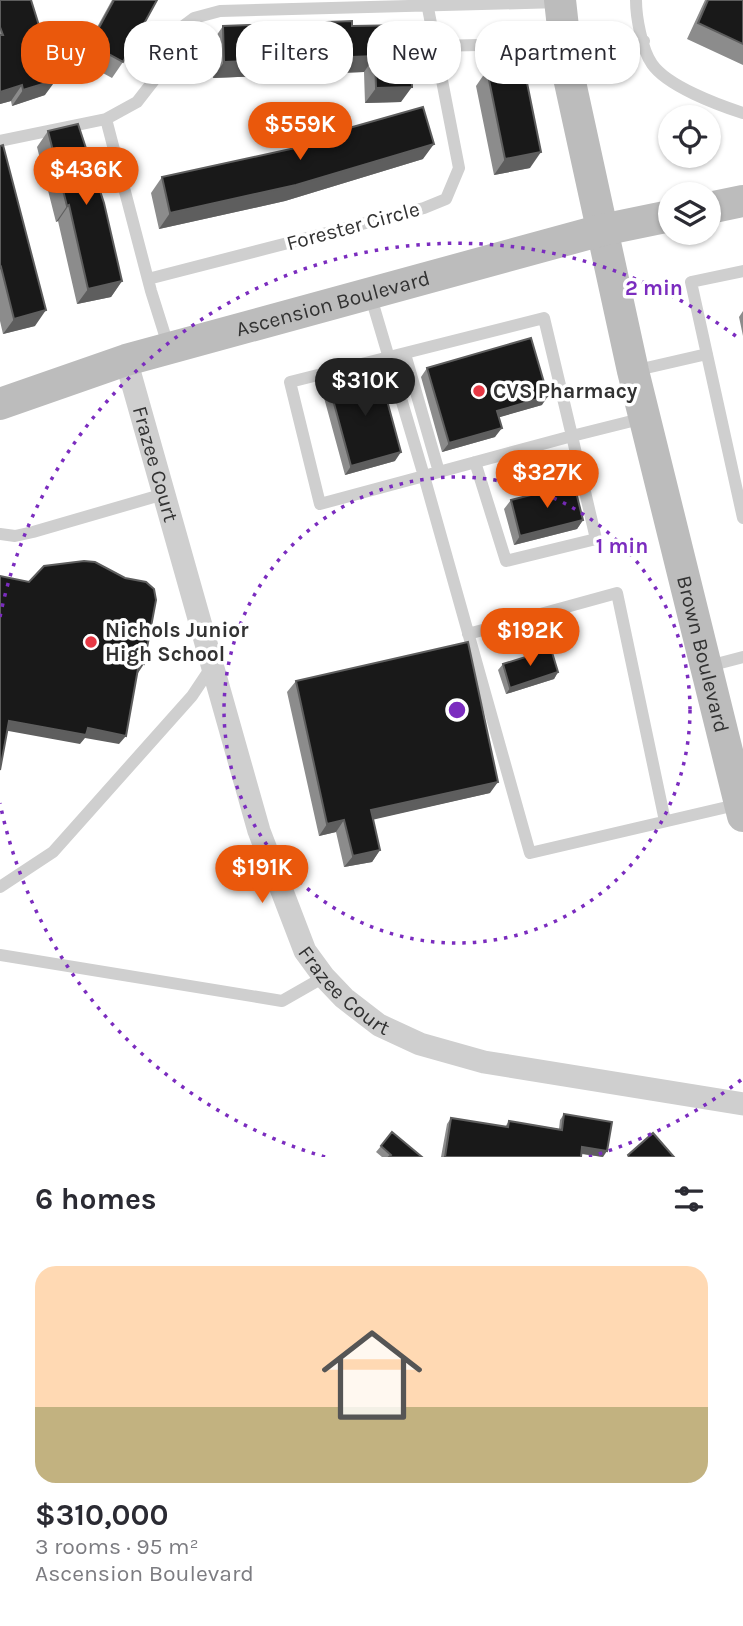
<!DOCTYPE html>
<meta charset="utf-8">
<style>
body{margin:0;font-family:Karla,sans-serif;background:#f2f2f3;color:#2b2b33;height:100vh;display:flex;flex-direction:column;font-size:26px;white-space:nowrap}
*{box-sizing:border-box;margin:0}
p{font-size:23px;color:#7c7c81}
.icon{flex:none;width:38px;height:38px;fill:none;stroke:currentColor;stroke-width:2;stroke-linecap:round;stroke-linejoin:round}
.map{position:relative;height:1157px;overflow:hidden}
.drawer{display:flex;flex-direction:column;background:#fff;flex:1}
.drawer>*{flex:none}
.top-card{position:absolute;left:21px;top:21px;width:702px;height:63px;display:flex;gap:14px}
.tools{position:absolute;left:658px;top:105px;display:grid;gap:14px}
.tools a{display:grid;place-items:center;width:63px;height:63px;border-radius:50%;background:#fff;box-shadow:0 2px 5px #0004;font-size:35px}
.price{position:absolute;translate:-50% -60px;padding:0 16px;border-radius:24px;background:#ea580c;color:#fff;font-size:23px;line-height:46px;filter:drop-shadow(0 2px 4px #0008)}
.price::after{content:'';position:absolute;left:50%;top:42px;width:21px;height:16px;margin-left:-10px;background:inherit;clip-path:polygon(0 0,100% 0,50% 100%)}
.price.active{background:#222;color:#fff}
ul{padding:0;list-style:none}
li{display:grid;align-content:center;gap:14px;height:371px;padding:0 35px}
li+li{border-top:2px solid #e1e1e2}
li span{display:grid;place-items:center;height:217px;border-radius:21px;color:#555}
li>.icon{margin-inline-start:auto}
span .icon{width:126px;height:126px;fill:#fffc;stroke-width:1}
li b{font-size:30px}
h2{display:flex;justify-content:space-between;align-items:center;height:84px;padding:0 35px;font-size:30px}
.pill{padding:0 24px;border-radius:28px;background:#fff;box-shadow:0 2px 5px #0004;font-size:24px;line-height:63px}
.pill.active{background:#ea580c;color:#fff}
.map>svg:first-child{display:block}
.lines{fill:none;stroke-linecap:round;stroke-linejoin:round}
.lane{stroke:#cfcfcf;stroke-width:12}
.street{stroke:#cfcfcf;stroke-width:23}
.secondary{stroke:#bcbcbc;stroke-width:32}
.wall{fill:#8c8c8c}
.shaded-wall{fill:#5e5e5e}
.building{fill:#191919;stroke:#5e5e5e;stroke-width:2}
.ring{fill:none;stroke:#7b2cbf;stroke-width:3.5;stroke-dasharray:3.5 7}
.poi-dot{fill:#e63844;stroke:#fff;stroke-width:2.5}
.labels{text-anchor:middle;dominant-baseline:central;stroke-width:7;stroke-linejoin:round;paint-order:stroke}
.street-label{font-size:21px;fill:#323232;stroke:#fff}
.poi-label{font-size:21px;font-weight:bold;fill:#323232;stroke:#fff;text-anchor:start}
.centre{fill:#7b2cbf;stroke:#fff;stroke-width:3.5}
.ring-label{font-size:21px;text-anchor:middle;font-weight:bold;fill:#7b2cbf;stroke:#fff;stroke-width:7;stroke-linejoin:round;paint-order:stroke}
</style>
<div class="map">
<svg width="743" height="1157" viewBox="0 0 743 1157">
<rect width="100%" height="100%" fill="#fff"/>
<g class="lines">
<!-- lane -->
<path class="lane" d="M636,0C636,17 642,50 652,64C667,86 718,105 743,113
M435,46L563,43L604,46L644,41
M106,119L151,291L169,348
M0,141L106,119L137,102L165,66L182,27L194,18L220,11L560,2
M743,271L691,282L743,518
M148,279L424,208L446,199L459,168L427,3
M370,294L424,476L572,436L596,539L506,561L475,462
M405,354L439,472
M633,371L707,354
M644,418L572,436L544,318L290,382L320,504L424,476L530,853L740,804
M0,534L15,536L33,532L164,494
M468,634L617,593L665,821
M705,667L743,657
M0,887L53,852L192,696L212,666
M0,955L282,1001L324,977"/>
<!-- street -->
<path class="street" id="s1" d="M126,360L259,831L305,951L324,977L344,998L379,1025L420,1044L484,1062L743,1104"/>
<!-- secondary -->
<g class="secondary">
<path id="s2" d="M560,0L568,73L633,371L743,816"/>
<path d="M709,208L743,201"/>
<path id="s3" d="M0,404L126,360L602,230L670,216"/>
</g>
</g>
<!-- wall -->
<path class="wall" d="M0,0L45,95L12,106L11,101L0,104Z
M112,0H157L123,62L112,78L79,60Z
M705,0H743V65L687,39Z
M410,25L401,102L365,103L364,72L213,78L212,42L223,26H352Z
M487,70L530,168L494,175L476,86Z
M48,131L122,281L111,297L77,304L58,221L56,222L37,147Z
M307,140L423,159L285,201L159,229L151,193L162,177L304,146Z
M0,146L35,326L3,334L0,321Z
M743,311V336L739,317Z
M427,368L542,405L499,417L495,437L442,452L421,377Z
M329,385L395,461L345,475L323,394Z
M511,500L583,520L577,529L514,545L504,509Z
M503,664L558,672L554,679L506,694L498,670Z
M296,681L490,793L373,819L380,850L372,862L344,867L336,832L319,836L287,692Z
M564,1114L603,1157L581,1154V1157H441L447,1124L451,1118L505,1127L509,1121L559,1129L560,1120Z
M381,1146L422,1157H382L376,1152Z"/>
<!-- shaded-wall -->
<path class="shaded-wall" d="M375,56L364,72L213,78L224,62Z
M56,80L45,95L12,106L23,90Z
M22,85L11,101L0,104V92Z
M412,87L401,102L365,103L376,88Z
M434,144L423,159L285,201L159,229L170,213Z
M541,152L530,168L494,175L505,159Z
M69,205L58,221L56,222L67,206Z
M122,281L111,297L77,304L88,289Z
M46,310L35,326L3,334L14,319Z
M548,396L542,405L490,420L497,411Z
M502,428L495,437L442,452L449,443Z
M401,452L395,461L345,475L351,466Z
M583,520L577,529L514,545L520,536Z
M139,663L144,664L138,673L133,672Z
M558,672L554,679L506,694L510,688Z
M9,721L88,728L126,736L119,744L85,738L80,744L3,730Z
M498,782L490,793L363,822L371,810Z
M344,820L336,832L319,836L327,824Z
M380,850L372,862L344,867L353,856Z
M582,1147L607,1151L603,1157L578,1153Z"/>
<!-- building -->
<path class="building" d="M0,0H31L56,80L23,90L22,85L0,92V35H3L0,27Z
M114,0H157L123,62L90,44Z
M708,0H743V44L698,23Z
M352,21V26L410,25L412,87L376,88L375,56L224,62L223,26Z
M523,63L541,152L505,159L487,70Z
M423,107L434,144L296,185L170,213L162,177L309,145L307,140Z
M78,124L104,203L122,281L88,289L69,205L67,206L48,131Z
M3,145L46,310L14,319L1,267L0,268V146Z
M531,338L548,396L497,411L502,428L449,443L427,368Z
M379,371L401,452L351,466L329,385Z
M574,484L583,520L520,536L511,500Z
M84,561L95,562L125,578L146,582L154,589L156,600L144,664L139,663L126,736L88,728L86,735L9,721L0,770V576L29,582L44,566Z
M468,642L498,782L371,810L380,850L353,856L344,820L327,824L296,681Z
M551,649L558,672L510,688L503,664Z
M564,1114L612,1122L607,1151L582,1147L581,1157H445L451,1118L508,1127L509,1121L562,1130Z
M392,1132L422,1157H389L391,1155L381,1146Z
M653,1133L674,1157H629L628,1155Z"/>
<!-- distance rings -->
<g class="ring">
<circle cx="457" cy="710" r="233"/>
<path d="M741 1080A466 466 0 0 1 589 1157M325 1157A466 466 0 0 1 0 803M0 617A466 466 0 0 1 741 340"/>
</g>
<!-- markers -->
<g class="poi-dot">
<circle cx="479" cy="391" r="7"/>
<circle cx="91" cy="642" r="7"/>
</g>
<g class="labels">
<!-- street labels -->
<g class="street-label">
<text transform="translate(353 226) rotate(-15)">Forester Circle</text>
<text stroke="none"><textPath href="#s3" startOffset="348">Ascension Boulevard</textPath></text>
<text stroke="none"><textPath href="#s1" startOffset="108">Frazee Court</textPath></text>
<text stroke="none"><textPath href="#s2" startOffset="670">Brown Boulevard</textPath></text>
<text stroke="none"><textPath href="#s1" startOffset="674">Frazee Court</textPath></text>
</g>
<!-- poi labels -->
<g class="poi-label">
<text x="493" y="391">CVS Pharmacy</text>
<text x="105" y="630">Nichols Junior<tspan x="105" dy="24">High School</tspan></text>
</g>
</g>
<circle cx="457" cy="710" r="10" class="centre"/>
<g class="ring-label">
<text x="654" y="295">2 min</text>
<text x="622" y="553">1 min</text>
</g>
</svg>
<div class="tools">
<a><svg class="icon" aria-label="locate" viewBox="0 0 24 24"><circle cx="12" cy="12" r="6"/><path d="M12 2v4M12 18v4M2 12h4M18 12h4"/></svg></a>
<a><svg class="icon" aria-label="layers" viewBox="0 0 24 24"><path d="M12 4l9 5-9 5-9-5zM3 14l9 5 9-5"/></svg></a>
</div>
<b class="price" style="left:300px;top:162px">$559K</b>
<b class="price" style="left:86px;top:207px">$436K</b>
<b class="price active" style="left:365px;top:418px">$310K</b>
<b class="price" style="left:547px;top:510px">$327K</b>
<b class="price" style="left:530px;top:668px">$192K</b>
<b class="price" style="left:262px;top:905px">$191K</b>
<div class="top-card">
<a class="pill active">Buy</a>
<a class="pill">Rent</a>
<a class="pill">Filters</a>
<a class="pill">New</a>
<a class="pill">Apartment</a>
</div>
</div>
<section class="drawer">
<h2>6 homes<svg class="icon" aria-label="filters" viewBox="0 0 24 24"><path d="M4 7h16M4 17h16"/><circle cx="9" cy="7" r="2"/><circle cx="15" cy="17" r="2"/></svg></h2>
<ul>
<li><span style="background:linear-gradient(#ffd9b3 65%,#c2b280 0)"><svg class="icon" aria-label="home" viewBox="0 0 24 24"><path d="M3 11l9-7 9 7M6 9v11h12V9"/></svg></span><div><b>$310,000</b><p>3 rooms · 95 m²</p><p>Ascension Boulevard</p></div></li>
</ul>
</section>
